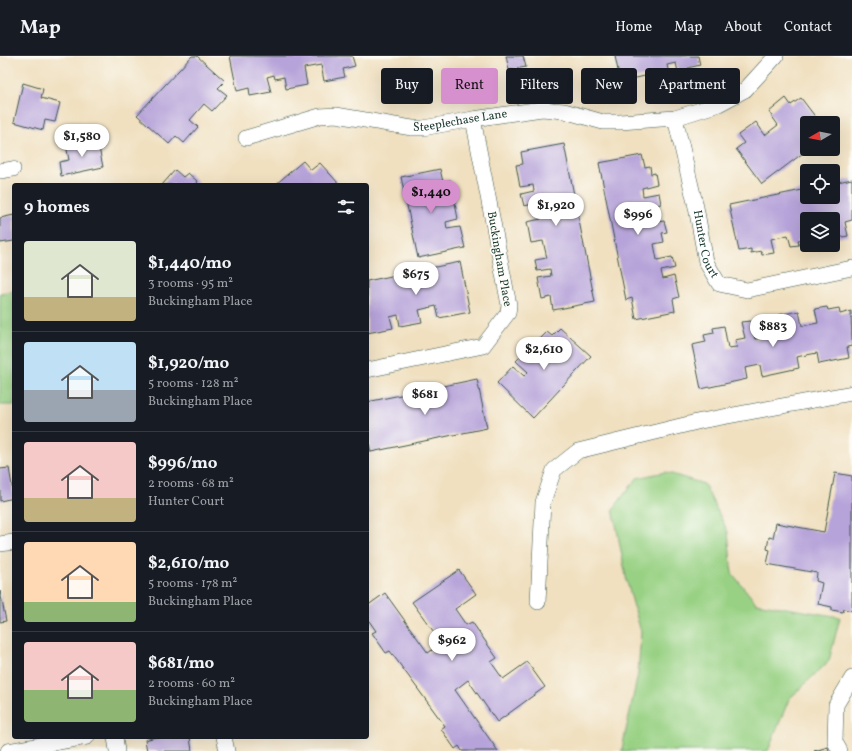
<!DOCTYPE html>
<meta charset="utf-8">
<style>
body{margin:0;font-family:Vollkorn,serif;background:#242831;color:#f1f3f6;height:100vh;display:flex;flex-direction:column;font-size:15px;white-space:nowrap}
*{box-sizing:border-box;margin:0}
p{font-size:13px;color:#9ea1a6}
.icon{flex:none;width:22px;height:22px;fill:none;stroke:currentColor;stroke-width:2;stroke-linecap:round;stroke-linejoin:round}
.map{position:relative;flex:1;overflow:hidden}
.panel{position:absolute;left:12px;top:127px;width:357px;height:556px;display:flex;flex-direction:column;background:#171b24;border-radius:4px;box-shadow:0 4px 16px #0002}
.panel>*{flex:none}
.guide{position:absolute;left:381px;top:12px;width:380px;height:36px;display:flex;gap:8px}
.needle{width:26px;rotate:260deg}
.fabs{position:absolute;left:800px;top:60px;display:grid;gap:8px}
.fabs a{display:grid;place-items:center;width:40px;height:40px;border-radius:4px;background:#171b24;box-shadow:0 4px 16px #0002;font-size:20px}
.price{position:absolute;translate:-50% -34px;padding:0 9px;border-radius:14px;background:#fff;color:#222;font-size:13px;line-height:26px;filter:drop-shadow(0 1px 2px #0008)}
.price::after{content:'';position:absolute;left:50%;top:24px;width:12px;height:9px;margin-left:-6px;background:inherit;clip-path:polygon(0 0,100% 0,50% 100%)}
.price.on{background:#d690ce;color:#111}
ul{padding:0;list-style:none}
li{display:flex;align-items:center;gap:12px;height:100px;padding:0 12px}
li+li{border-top:1px solid #363941}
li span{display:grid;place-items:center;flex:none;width:112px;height:80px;border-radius:4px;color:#555}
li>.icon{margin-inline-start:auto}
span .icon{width:48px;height:48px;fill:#fffc;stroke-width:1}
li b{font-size:17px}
h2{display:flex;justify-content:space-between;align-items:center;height:48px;padding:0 12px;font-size:17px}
.tag{padding:0 14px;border-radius:4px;background:#171b24;box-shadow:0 4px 16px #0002;font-size:14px;line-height:36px}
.tag.on{background:#d690ce;color:#111}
header{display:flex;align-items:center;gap:24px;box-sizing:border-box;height:56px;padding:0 20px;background:#171b24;border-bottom:1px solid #363941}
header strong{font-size:19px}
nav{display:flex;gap:22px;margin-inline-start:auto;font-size:14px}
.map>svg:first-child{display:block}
.green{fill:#99d184;stroke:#5c875c}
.building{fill:#b6a3d9}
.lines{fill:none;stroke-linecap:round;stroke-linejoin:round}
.minor-casing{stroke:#3e5549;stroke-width:16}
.minor{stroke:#fff;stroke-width:15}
.labels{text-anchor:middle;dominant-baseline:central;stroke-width:3.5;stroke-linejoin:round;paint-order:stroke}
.street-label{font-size:12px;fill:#1f3d34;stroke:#fdfcf7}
</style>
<header>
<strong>Map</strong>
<nav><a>Home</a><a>Map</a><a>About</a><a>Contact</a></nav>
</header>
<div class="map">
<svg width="852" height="695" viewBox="0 0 852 695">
<rect width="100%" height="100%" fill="#fdfcf7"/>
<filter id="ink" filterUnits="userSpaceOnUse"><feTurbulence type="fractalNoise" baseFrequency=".025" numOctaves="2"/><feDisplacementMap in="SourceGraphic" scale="8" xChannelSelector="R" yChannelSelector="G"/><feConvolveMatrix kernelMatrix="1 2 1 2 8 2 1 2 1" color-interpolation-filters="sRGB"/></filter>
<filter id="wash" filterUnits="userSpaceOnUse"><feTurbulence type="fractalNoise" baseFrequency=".012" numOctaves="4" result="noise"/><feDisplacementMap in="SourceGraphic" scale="16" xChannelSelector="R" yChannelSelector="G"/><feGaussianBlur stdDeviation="0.9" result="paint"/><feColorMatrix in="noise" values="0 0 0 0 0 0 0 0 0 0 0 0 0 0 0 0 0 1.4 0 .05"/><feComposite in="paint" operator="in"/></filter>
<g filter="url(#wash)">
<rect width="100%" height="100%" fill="#f0e0c0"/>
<!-- green -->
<path class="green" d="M14,235V349H0V237Z
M665,416L704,428L728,476L732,517L756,547L840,561L829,605L789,643L768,695H621L622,693L638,618L641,576L627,526L613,453L637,422Z"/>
<g id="blocks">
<!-- building -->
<path class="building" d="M192,0H197L225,25L218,32L227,39L212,55L204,48L190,64L198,71L184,87L176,80L169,88L137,59Z
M230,0H352L355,10L343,13L345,21L324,25L321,9L304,12L307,29L286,33L284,21L275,23L274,19L267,21L271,36L250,40L249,32L237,35Z
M506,0H523L526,11L509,14Z
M615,0H698L700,9L688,12L690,18L679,20L676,7L667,9L671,26L651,30L649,19L632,23L634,32L622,34Z
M23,27L43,33L41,42L60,47L55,66L45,64L43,74L14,66Z
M786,42L791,49L801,42L820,67H807V94L762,128L736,93L744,87L738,79L756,66L765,79L778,69L769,56Z
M97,82L103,111L61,120L59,106L69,104L66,89Z
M564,88L595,246L553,254L551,241L542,243L538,222L551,220L550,213L537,215L535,204L547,202L543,185L531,187L527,166L541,163L538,147L524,150L521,138L534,135L533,129L520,131L516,109L523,108L521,96Z
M642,99L645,111L650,110L651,118L655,117L657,128L642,132L643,140L659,137L661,148L648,151L651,167L664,165L667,176L662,177L664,186L654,188L657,204L672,201L675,212L661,215L663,223L674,220L679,241L673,243L675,255L636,263L632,242L626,244L599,107Z
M303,105L311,114L320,107L340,129H275Z
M440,113L443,126L450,124L453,135L435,139L437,145L454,142L458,163L446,166L447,173L460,171L465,192L418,202L401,121Z
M175,114L183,121L188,117L198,126L195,129H162Z
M852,123V164L845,166L848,180L836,182L834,177H833V163H807V183L798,184L799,189L791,190L788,179L771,183L774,197L762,199L761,195L751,197V193L739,195L729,149L807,133V141H833V127Z
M14,159V185L0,187V162Z
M460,206L470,256L439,262L436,250L419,254L422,266L400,270L398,259L390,261L393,272L367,277V225Z
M827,251L828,254L839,252L840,258L851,255L852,290L847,291L849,302L819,308L817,297L801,300L797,301L799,312L762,320L760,309L745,312L747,323L701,333L692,289L706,286L704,279L714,277L713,272L724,270L728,292L737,291L735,284L745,282L741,266L751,265L755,283L782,278L778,259L799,255L802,270L818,267L815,253Z
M560,272L591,300L533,362L497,327L513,310L524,320L528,316L516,305L531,290L538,297L544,291L538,285L547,276L552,280Z
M477,323L487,372L371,396L367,377V346Z
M9,412L14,442L0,445V413Z
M835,417L852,420V555L844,553L843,556L832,554V551L818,548L822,527L816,525L817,517L767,508L770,494L767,493L769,481L773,482L776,467L824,476Z
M459,514L476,538L455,553L466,569L472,566L497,602L491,606L503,623L527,606L545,631L497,666L468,624L455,634L498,695H462L459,690L455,693L441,673L445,670L390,595L386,597L372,577L376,575L367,562V550L385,537L428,597L442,587L412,546Z
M0,535L6,565L0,566Z
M156,681H190L192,695H147L145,684Z
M828,691L829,695H814Z"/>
</g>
</g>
<g filter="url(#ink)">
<use href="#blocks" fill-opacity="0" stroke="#3e5549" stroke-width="1"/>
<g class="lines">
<!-- minor casing -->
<g class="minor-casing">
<g id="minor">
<path id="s1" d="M675,62L696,151L706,206L719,228L747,234L852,212"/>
<path id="s2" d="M246,82L320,60L336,59L412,72H423L473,63L542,53L564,55L603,66H620L675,62L719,48L745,34L776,0"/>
<path d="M0,115L13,113"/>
<path d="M367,314L483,290L508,257L509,249L473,63"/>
<path d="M0,488L14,486"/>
<path d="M538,546L543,446L554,414L578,395L701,365L852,337"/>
<path d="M115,681L117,695"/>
<path d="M224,681L227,695"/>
<path d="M8,695L87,681"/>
<path d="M840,695L835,686L836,649L852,622"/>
</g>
</g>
<!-- minor -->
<use href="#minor" class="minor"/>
</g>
</g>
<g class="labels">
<!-- street labels -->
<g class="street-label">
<text stroke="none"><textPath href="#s2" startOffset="219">Steeplechase Lane</textPath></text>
<text stroke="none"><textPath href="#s1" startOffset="130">Hunter Court</textPath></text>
<text transform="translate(499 203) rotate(80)">Buckingham Place</text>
</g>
</g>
</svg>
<div class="fabs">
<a><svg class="needle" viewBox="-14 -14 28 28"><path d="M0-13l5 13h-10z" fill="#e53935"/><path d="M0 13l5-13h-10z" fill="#9ea1a6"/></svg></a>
<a><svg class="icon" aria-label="locate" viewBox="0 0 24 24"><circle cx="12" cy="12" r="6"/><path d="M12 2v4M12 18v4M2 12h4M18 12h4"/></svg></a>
<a><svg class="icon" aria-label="layers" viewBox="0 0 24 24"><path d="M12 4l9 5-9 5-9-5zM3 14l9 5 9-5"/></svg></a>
</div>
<b class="price" style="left:82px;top:102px">$1,580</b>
<b class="price on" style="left:431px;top:158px">$1,440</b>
<b class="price" style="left:556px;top:171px">$1,920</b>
<b class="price" style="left:638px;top:180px">$996</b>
<b class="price" style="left:416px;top:240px">$675</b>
<b class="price" style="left:773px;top:292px">$883</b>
<b class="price" style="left:544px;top:315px">$2,610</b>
<b class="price" style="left:425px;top:360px">$681</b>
<b class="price" style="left:452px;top:606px">$962</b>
<div class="guide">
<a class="tag">Buy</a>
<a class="tag on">Rent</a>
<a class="tag">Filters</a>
<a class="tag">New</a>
<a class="tag">Apartment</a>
</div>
<section class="panel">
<h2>9 homes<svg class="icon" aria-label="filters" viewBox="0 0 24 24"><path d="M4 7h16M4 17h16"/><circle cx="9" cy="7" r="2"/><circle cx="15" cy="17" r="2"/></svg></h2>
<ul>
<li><span style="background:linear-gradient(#dfe7d0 70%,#c2b280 0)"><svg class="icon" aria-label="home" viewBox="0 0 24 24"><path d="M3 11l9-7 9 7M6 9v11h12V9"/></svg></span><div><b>$1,440/mo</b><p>3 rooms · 95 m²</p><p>Buckingham Place</p></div></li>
<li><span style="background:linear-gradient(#bfe0f5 60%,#9aa5b1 0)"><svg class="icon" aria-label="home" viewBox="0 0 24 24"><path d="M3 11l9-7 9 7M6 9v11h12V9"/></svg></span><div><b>$1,920/mo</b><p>5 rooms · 128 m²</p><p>Buckingham Place</p></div></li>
<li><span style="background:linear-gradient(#f6c9c9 70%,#c2b280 0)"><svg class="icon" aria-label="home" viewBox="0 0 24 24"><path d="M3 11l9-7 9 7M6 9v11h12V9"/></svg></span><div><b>$996/mo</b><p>2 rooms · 68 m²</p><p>Hunter Court</p></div></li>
<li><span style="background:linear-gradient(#ffd9b3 75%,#8fb573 0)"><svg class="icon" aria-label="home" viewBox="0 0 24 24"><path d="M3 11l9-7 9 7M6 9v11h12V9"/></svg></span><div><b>$2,610/mo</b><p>5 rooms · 178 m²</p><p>Buckingham Place</p></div></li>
<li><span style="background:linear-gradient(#f6c9c9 60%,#8fb573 0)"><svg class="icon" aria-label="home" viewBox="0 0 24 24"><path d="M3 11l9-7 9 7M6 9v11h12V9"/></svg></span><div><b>$681/mo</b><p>2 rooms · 60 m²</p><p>Buckingham Place</p></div></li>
</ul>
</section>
</div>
